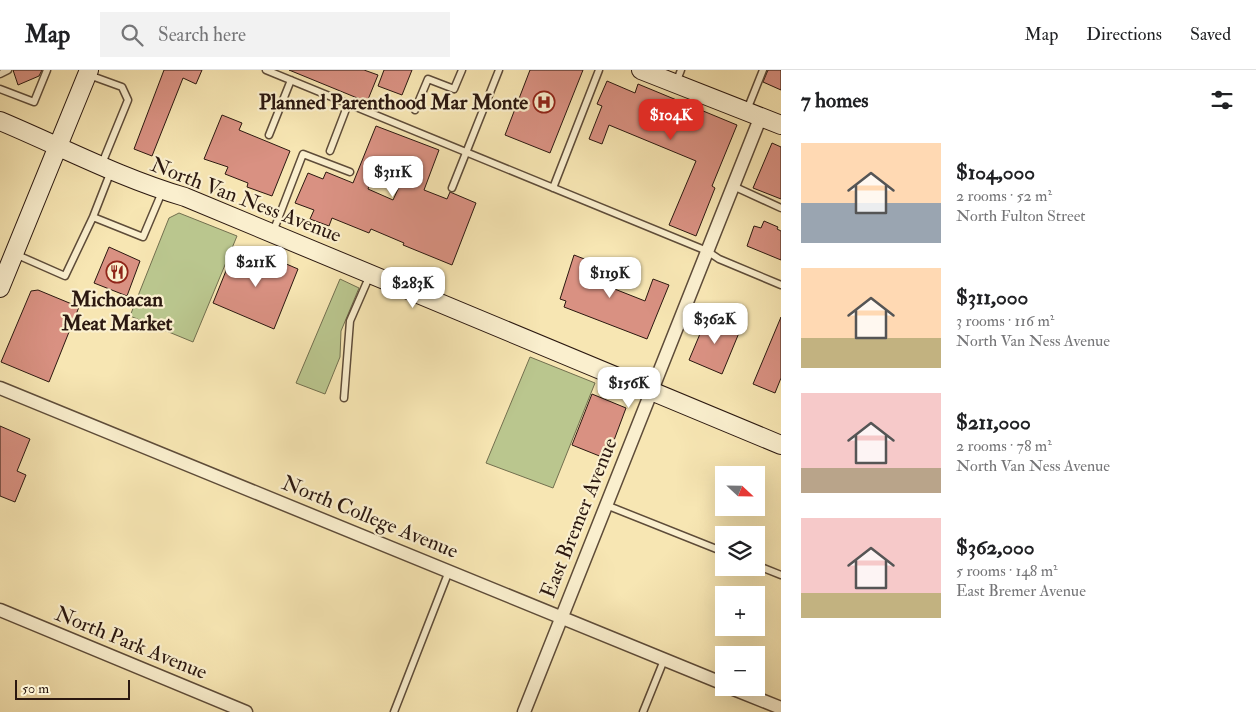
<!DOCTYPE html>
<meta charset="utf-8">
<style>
body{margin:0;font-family:"IM FELL Double Pica",serif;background:#f2f2f2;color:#202124;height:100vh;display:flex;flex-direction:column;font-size:19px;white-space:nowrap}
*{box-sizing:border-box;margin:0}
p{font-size:16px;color:#757577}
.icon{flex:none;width:28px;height:28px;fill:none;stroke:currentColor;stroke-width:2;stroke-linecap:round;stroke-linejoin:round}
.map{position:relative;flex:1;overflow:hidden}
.panel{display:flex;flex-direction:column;background:#fff;width:475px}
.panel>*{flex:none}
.needle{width:32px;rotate:112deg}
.buttons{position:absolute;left:715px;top:396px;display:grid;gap:10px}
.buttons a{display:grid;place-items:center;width:50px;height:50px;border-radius:0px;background:#fff;box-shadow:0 5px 20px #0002;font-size:25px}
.scale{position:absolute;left:15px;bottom:12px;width:115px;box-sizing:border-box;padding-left:5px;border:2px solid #2b1810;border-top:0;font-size:14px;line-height:18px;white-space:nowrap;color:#2b1810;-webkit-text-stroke:4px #faefce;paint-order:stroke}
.price{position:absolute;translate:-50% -42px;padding:0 11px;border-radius:10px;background:#fff;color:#222;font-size:16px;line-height:32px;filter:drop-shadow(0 1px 2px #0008)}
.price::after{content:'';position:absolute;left:50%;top:30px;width:15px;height:11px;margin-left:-8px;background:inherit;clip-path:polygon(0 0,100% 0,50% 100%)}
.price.on{background:#d93025;color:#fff}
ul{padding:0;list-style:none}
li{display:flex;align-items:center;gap:15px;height:125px;padding:0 20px}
li span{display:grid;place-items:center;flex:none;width:140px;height:100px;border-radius:0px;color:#555}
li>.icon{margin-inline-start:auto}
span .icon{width:60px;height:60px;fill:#fffc;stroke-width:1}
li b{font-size:21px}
h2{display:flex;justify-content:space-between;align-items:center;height:60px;padding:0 20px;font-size:21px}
header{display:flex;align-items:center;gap:30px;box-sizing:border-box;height:70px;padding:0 25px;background:#fff;border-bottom:1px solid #e0e0e0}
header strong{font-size:24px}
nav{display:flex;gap:28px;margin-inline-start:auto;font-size:18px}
.search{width:350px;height:45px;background:#f2f2f2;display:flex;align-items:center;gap:12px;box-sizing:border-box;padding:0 18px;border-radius:0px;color:#757577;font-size:19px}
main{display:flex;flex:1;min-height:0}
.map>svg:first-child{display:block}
.green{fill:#bac68e;stroke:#726f4f}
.building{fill:#d99182;stroke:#2b1810;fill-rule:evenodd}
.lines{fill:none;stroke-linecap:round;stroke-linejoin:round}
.service-casing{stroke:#5e4c39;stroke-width:9}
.minor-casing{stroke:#5e4c39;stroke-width:15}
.secondary-casing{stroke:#2b1810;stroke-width:20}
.service{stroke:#faefce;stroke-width:6}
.minor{stroke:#faefce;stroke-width:12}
.secondary{stroke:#faefce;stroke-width:18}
.labels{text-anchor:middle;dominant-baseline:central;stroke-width:4.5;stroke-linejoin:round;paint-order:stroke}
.poi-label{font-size:21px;font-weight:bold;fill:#2b1810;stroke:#faefce;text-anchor:end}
.street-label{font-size:21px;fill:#2b1810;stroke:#faefce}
</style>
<header>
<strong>Map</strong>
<div class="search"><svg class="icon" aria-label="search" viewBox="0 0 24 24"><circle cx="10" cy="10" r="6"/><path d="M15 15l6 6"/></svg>Search here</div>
<nav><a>Map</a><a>Directions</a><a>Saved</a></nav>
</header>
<main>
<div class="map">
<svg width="781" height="642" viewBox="0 0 781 642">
<rect width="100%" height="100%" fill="#f7e6b3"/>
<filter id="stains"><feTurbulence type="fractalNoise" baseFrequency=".004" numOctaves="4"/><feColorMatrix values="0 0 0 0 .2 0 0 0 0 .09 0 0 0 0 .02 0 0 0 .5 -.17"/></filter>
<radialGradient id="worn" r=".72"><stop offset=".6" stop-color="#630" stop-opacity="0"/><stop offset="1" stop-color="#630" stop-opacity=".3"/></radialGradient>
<!-- green -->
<path class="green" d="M179,143L237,166L193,272L130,246L169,148Z
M340,209L359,218L341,261L340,287L325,324L296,313Z
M530,287L595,313L553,418L486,393Z"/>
<!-- building -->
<path class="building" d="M13,0H42L39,6L18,15Z
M164,0H202L196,14L183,8L152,86L134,79Z
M289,0H364L378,5L367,32Z
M384,0H412L402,25L378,16Z
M530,0H583L550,83L505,65Z
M768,0H781V20L763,12Z
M607,11L635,23L638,14L737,55L712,116L715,118L696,166L669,155L696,91L609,55L602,74L589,69L602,36L597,34Z
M222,45L242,53L239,60L290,81L272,126L247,117L248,113L225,104L228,97L204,89Z
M376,56L439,80L424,120L447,129L450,122L476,133L452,195L403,175L404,173L371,159L369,163L332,148L329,156L310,149L314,140L295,133L308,103L323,109L326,102L353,113ZM380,88L403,98L401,103L405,104L393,130L368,119Z
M772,73L781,77V129L753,118Z
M764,151L778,157L777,159L781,161V190L747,176L754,156L761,158Z
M109,177L140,191L127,226L94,213Z
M234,181L268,194L270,187L298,199L274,259L213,233Z
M574,185L613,200L607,216L645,231L653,209L669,215L647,269L564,237L566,231L560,229Z
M38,220L79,237L49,312L1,292L31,221Z
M713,246L741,258L722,304L689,290L705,252L710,254Z
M781,247V308L775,323L753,314Z
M592,324L626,338L607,389L572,375Z
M0,356L30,369L17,401L26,405L15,432L0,426Z"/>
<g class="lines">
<!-- service casing -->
<g class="service-casing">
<path id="service" d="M266,0L707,181L719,189L781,215
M0,4L8,0
M89,5L122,17L128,30L101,96
M676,13L681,0
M0,19L34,32L47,0
M415,40L428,9L454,19L462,0
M747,40L763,0
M269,65L291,10
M330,81L348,34
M111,101L93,147L143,167L162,122
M733,116L781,138
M452,118L499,0
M553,118L599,0
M273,162L303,84L350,102
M15,184L65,206L93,147
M344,328L350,251L370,205
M606,435L724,482
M756,495L781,505
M394,642L449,501
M643,642L664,590"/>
</g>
<!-- minor casing -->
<g class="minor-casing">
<path id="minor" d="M0,318L724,614
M0,540L246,642
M731,618L781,638
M524,642L761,46"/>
</g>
<!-- secondary casing -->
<g class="secondary-casing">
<path id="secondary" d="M641,0L781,55
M0,51C62,77 120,108 185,127L781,375
M0,218L89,0"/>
</g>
<!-- service -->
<use href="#service" class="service"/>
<!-- minor -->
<use href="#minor" class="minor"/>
<!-- secondary -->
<use href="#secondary" class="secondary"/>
</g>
<!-- icons -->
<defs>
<g id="hospital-ring" transform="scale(1.125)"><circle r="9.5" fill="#faefce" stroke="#8f2418" stroke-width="1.5"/><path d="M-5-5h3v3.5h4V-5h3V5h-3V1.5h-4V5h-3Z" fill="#8f2418"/></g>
<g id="restaurant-ring" transform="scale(1.125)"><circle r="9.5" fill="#faefce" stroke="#8f2418" stroke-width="1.5"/><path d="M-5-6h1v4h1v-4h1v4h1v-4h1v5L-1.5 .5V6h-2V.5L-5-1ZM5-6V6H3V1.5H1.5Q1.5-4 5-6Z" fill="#8f2418"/></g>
</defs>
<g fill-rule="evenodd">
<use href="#hospital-ring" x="544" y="32"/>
<use href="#restaurant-ring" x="117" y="202"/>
</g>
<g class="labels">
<!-- poi labels -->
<g class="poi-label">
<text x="528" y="32">Planned Parenthood Mar Monte</text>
<text x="117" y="229" text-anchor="middle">Michoacan<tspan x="117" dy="24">Meat Market</tspan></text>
</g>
<!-- street labels -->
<g class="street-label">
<text transform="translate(246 130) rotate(21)">North Van Ness Avenue</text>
<text transform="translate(370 447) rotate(22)">North College Avenue</text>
<text transform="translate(579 448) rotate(-68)">East Bremer Avenue</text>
<text transform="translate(131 573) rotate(22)">North Park Avenue</text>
</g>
</g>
<rect width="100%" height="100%" filter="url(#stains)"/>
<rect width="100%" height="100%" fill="url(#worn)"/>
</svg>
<div class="buttons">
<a><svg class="needle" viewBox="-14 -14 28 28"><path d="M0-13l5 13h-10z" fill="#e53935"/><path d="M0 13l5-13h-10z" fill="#757577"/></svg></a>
<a><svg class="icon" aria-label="layers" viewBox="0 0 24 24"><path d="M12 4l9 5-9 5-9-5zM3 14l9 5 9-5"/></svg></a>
<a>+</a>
<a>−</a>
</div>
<div class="scale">50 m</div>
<b class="price on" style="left:671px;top:71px">$104K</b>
<b class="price" style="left:393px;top:128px">$311K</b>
<b class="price" style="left:256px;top:218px">$211K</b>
<b class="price" style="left:610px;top:229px">$119K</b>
<b class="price" style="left:413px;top:239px">$283K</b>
<b class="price" style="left:715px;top:275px">$362K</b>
<b class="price" style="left:629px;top:339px">$156K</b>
</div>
<section class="panel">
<h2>7 homes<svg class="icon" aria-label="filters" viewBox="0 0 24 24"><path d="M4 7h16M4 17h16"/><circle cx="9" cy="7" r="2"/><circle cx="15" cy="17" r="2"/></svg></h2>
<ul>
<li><span style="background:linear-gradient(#ffd9b3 60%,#9aa5b1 0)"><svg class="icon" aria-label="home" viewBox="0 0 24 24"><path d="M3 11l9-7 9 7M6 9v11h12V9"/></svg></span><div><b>$104,000</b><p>2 rooms · 52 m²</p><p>North Fulton Street</p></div></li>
<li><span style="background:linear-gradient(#ffd9b3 70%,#c2b280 0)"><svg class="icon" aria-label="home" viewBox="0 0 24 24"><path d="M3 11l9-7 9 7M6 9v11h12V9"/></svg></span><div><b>$311,000</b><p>3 rooms · 116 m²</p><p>North Van Ness Avenue</p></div></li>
<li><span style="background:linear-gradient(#f6c9c9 75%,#b9a48a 0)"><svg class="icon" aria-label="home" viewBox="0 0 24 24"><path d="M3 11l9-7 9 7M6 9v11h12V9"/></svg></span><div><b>$211,000</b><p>2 rooms · 78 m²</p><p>North Van Ness Avenue</p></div></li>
<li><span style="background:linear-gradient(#f6c9c9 75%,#c2b280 0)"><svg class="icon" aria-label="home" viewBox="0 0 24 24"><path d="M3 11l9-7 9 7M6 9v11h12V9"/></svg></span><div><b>$362,000</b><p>5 rooms · 148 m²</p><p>East Bremer Avenue</p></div></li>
</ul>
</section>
</main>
